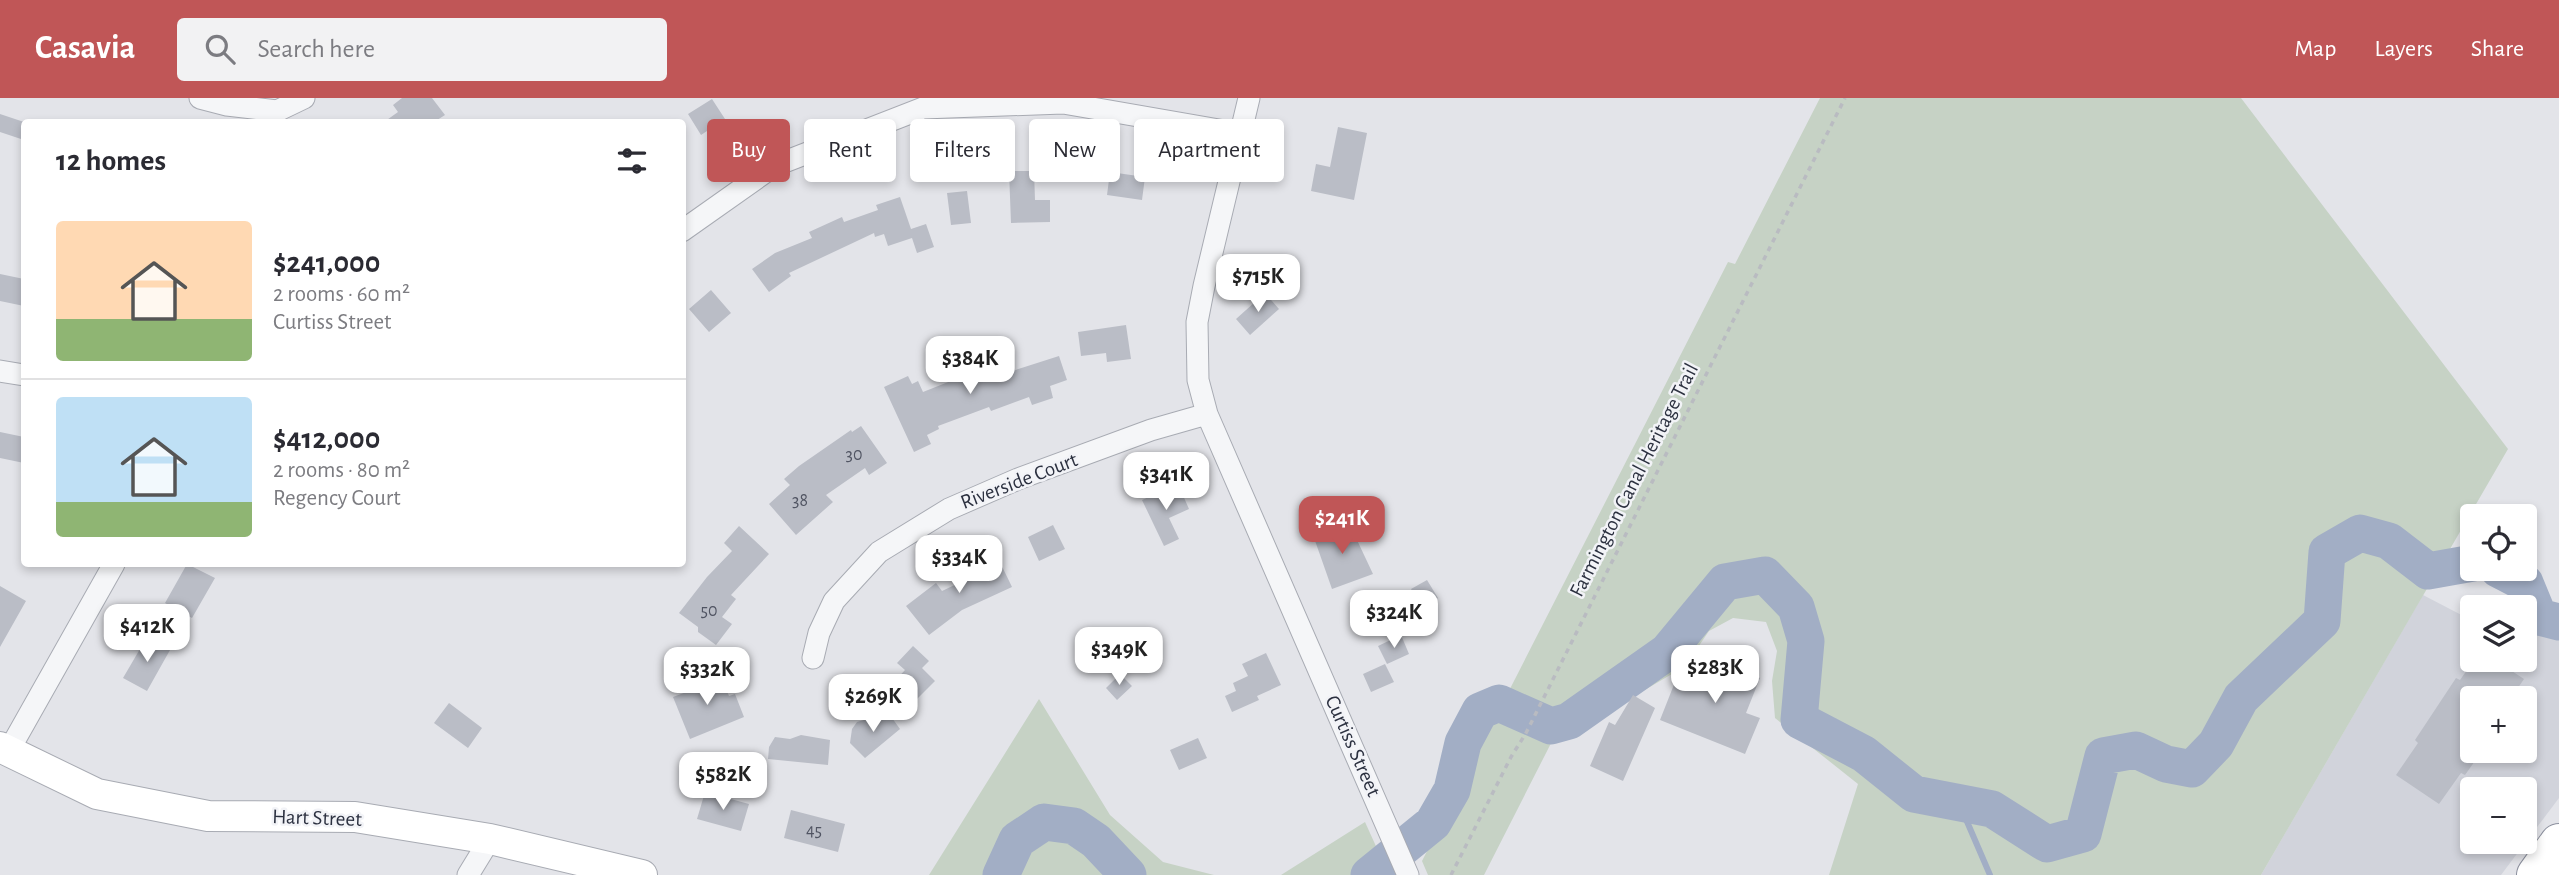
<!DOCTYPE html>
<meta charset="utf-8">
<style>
body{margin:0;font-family:"Alegreya Sans",sans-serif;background:#f2f2f3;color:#2b2b33;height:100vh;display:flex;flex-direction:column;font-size:26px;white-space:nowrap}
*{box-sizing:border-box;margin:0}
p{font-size:23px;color:#7c7c81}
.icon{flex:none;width:38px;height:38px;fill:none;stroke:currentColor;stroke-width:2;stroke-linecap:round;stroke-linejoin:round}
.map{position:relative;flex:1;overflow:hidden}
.side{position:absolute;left:21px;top:21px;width:665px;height:448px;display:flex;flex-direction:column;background:#fff;border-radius:7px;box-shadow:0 4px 10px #0003}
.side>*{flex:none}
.hud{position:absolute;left:707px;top:21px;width:665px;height:63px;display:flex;gap:14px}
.tools{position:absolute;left:2460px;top:406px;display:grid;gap:14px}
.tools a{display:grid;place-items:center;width:77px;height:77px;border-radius:7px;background:#fff;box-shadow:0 4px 10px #0003;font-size:35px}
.price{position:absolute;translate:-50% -60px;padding:0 16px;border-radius:14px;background:#fff;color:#222;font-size:23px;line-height:46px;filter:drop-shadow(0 2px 4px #0008)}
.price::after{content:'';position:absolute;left:50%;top:42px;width:21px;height:16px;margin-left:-10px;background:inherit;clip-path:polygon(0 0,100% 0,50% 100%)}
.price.current{background:#c05657;color:#fff}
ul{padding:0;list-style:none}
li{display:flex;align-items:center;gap:21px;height:175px;padding:0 35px}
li+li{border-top:2px solid #e1e1e2}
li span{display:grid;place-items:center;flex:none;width:196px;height:140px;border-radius:7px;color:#555}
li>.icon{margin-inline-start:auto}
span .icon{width:84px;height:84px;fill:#fffc;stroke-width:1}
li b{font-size:30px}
h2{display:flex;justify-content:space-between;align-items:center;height:84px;padding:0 35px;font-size:30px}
.tag{padding:0 24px;border-radius:7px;background:#fff;box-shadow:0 4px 10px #0003;font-size:24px;line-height:63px}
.tag.current{background:#c05657;color:#fff}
header{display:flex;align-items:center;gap:42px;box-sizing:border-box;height:98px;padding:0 35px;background:#c05657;color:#fff}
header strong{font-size:33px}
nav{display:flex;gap:38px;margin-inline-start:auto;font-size:24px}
.search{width:490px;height:63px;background:#f2f2f3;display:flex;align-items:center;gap:18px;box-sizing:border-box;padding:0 24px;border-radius:7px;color:#7c7c81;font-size:26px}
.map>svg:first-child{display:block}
.built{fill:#d1d3db;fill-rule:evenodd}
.green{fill:#c6d2c5}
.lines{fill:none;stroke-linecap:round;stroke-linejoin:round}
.stream{stroke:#a2aec5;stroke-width:6}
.river{stroke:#a2aec5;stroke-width:37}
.building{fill:#babdc6}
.street-casing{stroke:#a8abb3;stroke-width:23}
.secondary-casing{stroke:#a8abb3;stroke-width:32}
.highway-casing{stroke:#8c909e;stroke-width:40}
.path{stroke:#b9bbc1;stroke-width:3.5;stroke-dasharray:5 5;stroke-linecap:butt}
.street{stroke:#f5f6f8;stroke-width:21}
.secondary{stroke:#fff;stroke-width:30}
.highway{stroke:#fff;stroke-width:38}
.labels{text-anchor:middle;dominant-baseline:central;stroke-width:5;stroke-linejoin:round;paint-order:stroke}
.number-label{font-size:18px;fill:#505462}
.street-label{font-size:21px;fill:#2c3140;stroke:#f2f3f7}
</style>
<header>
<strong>Casavia</strong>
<div class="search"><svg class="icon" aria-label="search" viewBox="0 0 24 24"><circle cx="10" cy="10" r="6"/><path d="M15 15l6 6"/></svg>Search here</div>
<nav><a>Map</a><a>Layers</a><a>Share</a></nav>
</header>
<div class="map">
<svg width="2559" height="777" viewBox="0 0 2559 777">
<rect width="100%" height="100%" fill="#e3e4e9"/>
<!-- built -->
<path class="built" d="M2423,497L2473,523V562H2525V532L2551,536L2559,540V700L2501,777H2261ZM2473,600H2525V653H2473ZM2473,691H2525V744H2473Z"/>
<!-- green -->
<path class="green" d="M1820,0H2241L2508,351L2261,777H1829L1858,686L1775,620L1772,583L1777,553L1766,524L1733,520L1709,533L1692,558L1677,573L1609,613L1574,600L1484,777H1428L1422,763L1728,164L1735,166Z
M1039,601L1110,717L1163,764L1214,777H929Z
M1365,724L1389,777H1281Z"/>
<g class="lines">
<!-- stream -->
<path class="stream" d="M1959,705L1990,777"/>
<!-- river -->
<path class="river" d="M2498,471L2525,485L2539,519L2559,524
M1001,777L1017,742L1044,724L1074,728L1096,743L1128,777
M1369,777L1433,725L1452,692L1463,645L1480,613L1499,605L1551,628L1569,623L1667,554L1725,484L1765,477L1796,509L1806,543L1799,622L1864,656L1914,696L1992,711L2047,746L2083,736L2103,658L2136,652L2166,666L2192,671L2216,646L2241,600L2322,523L2327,454L2360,435L2389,443L2428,473L2473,465"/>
</g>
<!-- building -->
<path class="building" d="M402,0H432L445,17L434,24H384L398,14L393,7Z
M712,1L725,21L701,37L688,16Z
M0,16L24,24V42L0,34Z
M1338,29L1367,35L1354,102L1311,93L1316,66L1330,69Z
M1009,73H1034L1035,102H1050V124L1011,125Z
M1110,74L1145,79L1142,102L1107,97Z
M967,93L971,125L951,127L947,95Z
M900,99L911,131L926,126L934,149L917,155L912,140L888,148L884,136L875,139L874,135L789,175L791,178L769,194L752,171L775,155L812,140L809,134L842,119L844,124L878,112L876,107Z
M0,176L24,181V208L0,203Z
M711,192L731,215L709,234L689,211Z
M1265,195L1279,211L1250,237L1236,221Z
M1126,227L1131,261L1107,264L1106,255L1081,258L1078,234Z
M993,258L1000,277L1059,258L1067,282L1050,288L1053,300L1032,307L1029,299L991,313L989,309L938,328L939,331L927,337L931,346L914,354L884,289L908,278L912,286L918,283L923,294L976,273L974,266Z
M861,328L887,365L869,377L865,370L826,397L833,404L796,437L769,406L790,387L784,381L799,368L851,332L852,334Z
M0,334L24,339V365L0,360Z
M1178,386L1189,411L1169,420L1179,441L1164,448L1142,402Z
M1349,425L1373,476L1332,491L1313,437Z
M1053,427L1065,451L1039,463L1028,439Z
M739,428L769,456L731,497L736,501L722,519L732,526L716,547L698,534V529L679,515L707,479L732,453L724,445Z
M995,454L1012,489L962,512L929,537L906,508L936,485L942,493L982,474L976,463Z
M187,466L215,480L192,520L165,505Z
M1427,482L1438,500L1422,510L1411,491Z
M0,488L26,503L0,549Z
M1401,537L1409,556L1387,566L1378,548Z
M147,539L170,552L147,593L123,580Z
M913,548L929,563L922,570L935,583L910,608L898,596L901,593L893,585L905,572L897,565Z
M1266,555L1281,587L1257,598L1259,602L1232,614L1225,598L1236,593L1233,585L1248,578L1242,566Z
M1703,558L1760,580L1746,615L1760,620L1745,656L1660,622L1675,584L1690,590Z
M2474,562H2495L2524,581L2511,600H2473V653H2482L2465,677L2461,675L2439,706L2396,677L2418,645L2415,642L2456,580L2460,582Z
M1385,566L1394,584L1371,594L1363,576Z
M1120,576L1132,588L1117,602L1106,590Z
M720,577L729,598L735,596L744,619L690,641L673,599L689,593L688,590Z
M1633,597L1655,610L1623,683L1590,668L1609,624L1615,627Z
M449,605L482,630L468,650L434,625Z
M887,613L900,631L865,660L850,645L852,631L857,624L867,621L872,625Z
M801,637L830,642L828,667L768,661L769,649L775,639L790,641Z
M1198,640L1207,660L1179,672L1170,652Z
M705,694L749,706L741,733L697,721Z
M791,712L845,726L838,754L784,740Z"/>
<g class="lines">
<!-- street casing -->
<g class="street-casing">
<path id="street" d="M200,0L227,7L277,13L304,0
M1249,0L1204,188L1197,224L1198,282L1207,316L1408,777
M682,133L774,68L923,10L1063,5L1242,36
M0,273L24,277
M813,560L819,535L834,503L879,454L949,411L1018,381L1151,332L1207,316
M8,654L114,466
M468,777L490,741"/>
</g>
<!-- secondary casing -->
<g class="secondary-casing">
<path id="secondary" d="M0,649L97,696L208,718L355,719L490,741L642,777"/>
</g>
<!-- highway casing -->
<g class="highway-casing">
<path id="highway" d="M2536,777L2559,745"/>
</g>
<!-- path -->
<path class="path" d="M1451,777L1511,659L1526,635L1845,0"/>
<!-- street -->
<use href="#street" class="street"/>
<!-- secondary -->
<use href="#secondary" class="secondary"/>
<!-- highway -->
<use href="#highway" class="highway"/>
</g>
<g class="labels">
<!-- number labels -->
<g class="number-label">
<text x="854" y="357">30</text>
<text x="800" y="403">38</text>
<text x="709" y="513">50</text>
<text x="814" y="733">45</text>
</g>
<!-- street labels -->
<g class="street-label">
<text transform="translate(1634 382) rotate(-63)">Farmington Canal Heritage Trail</text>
<text transform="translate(1019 383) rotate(-21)">Riverside Court</text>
<text transform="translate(1353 648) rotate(66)">Curtiss Street</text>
<text transform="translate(317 720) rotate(2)">Hart Street</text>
</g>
</g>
</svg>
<div class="tools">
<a><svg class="icon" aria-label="locate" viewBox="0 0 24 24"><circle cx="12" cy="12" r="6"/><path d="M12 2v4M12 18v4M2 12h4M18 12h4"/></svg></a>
<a><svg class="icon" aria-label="layers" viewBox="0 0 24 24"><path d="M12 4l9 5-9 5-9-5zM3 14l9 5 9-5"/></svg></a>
<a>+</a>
<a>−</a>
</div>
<b class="price" style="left:1258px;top:216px">$715K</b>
<b class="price" style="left:970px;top:298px">$384K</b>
<b class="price" style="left:1166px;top:414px">$341K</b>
<b class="price current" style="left:1342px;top:458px">$241K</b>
<b class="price" style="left:959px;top:497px">$334K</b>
<b class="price" style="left:1394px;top:552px">$324K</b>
<b class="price" style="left:147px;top:566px">$412K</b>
<b class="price" style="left:1119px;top:589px">$349K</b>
<b class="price" style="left:1715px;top:607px">$283K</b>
<b class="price" style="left:707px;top:609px">$332K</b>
<b class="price" style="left:873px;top:636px">$269K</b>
<b class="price" style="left:723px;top:714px">$582K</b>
<div class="hud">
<a class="tag current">Buy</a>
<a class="tag">Rent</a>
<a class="tag">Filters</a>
<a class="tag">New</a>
<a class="tag">Apartment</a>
</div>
<section class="side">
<h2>12 homes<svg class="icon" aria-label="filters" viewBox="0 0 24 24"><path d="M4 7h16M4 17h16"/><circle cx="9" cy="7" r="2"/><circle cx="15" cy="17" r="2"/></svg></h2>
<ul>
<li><span style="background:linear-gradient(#ffd9b3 70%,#8fb573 0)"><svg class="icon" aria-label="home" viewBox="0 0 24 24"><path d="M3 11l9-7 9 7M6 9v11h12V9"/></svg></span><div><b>$241,000</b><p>2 rooms · 60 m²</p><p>Curtiss Street</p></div></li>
<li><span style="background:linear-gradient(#bfe0f5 75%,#8fb573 0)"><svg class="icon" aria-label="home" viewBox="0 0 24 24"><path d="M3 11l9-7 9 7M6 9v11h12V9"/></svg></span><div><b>$412,000</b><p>2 rooms · 80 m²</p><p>Regency Court</p></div></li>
</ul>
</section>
</div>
